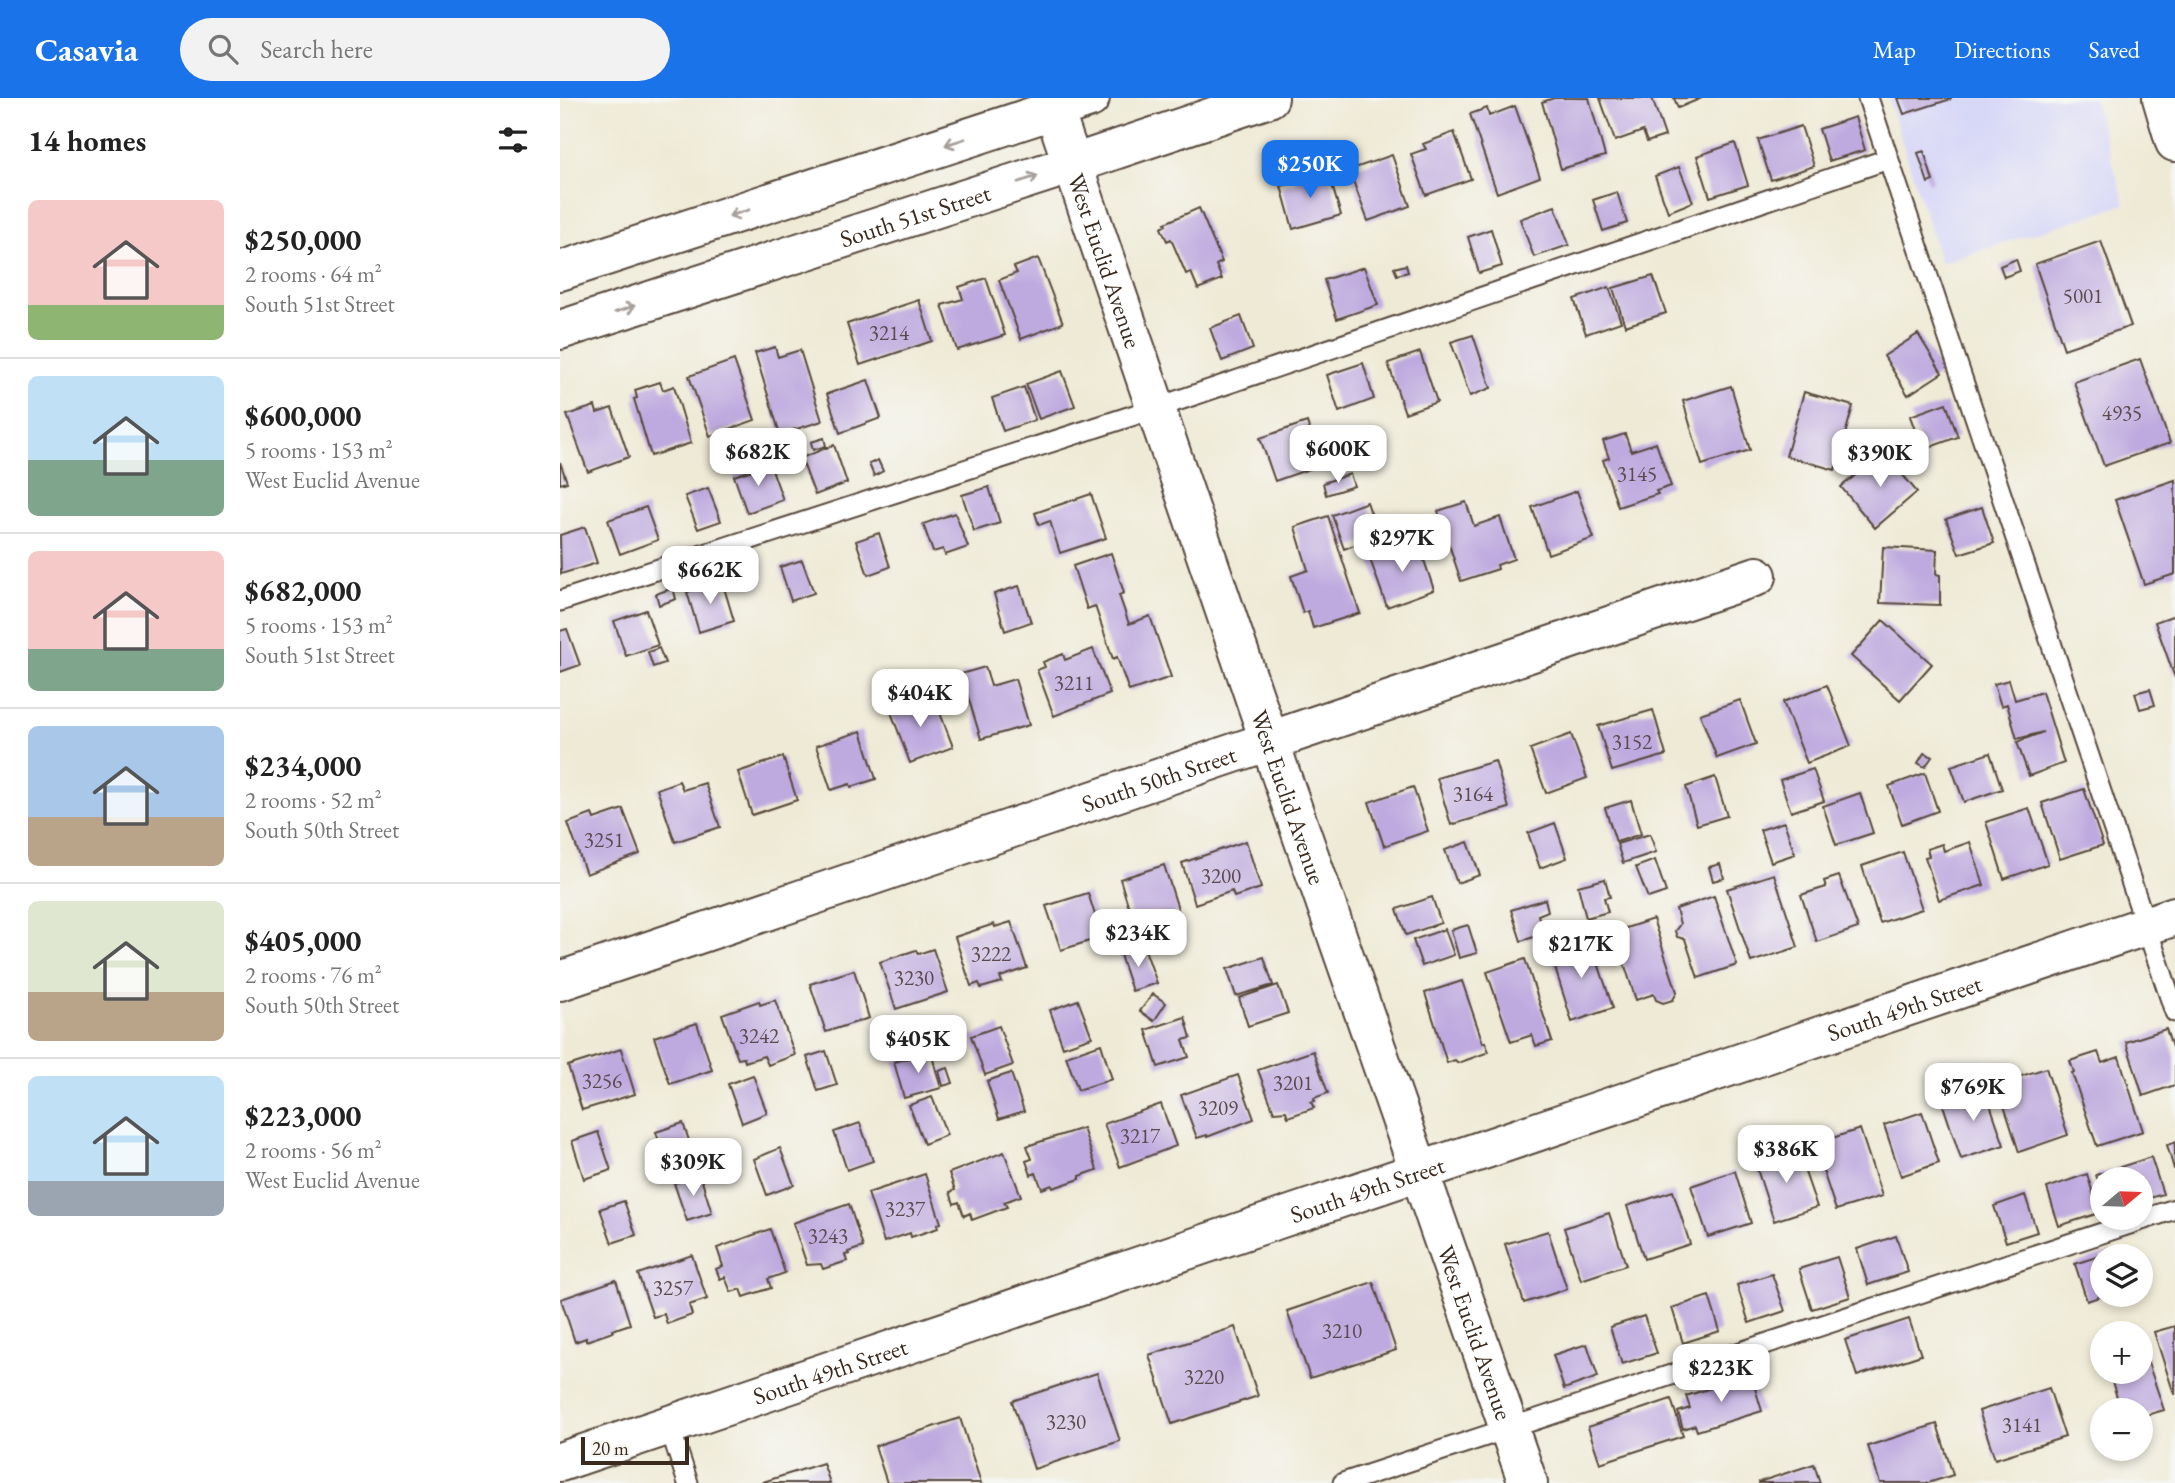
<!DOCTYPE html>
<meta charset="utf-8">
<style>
body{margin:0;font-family:"EB Garamond",serif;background:#f2f2f2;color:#222;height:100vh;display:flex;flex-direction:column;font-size:26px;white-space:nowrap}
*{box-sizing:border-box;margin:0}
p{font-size:23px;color:#767676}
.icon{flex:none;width:38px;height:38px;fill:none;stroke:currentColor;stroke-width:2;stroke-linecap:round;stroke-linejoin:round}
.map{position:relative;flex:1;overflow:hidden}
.drawer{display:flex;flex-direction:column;background:#fff;width:560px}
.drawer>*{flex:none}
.needle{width:46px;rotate:71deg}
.tools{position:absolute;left:1530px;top:1069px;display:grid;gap:14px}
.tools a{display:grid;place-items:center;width:63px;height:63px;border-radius:50%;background:#fff;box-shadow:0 4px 10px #0003;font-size:35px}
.scale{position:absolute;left:21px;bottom:18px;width:108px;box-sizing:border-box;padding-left:7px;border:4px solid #3b2a1e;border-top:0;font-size:19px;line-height:24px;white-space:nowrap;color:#3b2a1e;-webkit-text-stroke:5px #f6f6f2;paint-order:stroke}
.price{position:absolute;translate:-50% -60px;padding:0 16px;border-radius:14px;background:#fff;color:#222;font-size:23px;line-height:46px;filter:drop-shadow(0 2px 4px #0008)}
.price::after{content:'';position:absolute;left:50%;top:42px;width:21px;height:16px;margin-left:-10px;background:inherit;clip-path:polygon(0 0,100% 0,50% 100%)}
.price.on{background:#1a73e8;color:#fff}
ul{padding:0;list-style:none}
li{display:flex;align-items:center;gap:21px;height:175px;padding:0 28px}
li+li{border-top:2px solid #e0e0e0}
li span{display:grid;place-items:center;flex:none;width:196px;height:140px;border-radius:10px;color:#555}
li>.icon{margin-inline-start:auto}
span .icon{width:84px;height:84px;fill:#fffc;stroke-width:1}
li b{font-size:30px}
h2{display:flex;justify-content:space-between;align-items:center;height:84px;padding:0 28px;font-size:30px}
header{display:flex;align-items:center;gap:42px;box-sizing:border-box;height:98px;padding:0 35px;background:#1a73e8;color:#fff}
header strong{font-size:33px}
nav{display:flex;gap:38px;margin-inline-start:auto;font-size:24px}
.search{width:490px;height:63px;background:#f2f2f2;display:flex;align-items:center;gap:18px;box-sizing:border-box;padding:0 24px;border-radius:38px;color:#767676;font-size:26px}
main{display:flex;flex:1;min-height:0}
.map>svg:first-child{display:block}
.built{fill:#d7d7f8}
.building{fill:#bfaadf}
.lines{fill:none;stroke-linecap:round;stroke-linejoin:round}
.service-casing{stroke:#56473a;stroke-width:23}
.minor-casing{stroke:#56473a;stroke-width:42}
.tertiary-casing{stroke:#56473a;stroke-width:42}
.secondary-casing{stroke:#56473a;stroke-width:42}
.service{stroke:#fff;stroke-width:19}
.minor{stroke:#fff;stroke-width:38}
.tertiary{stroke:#fff;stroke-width:38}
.secondary{stroke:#fff;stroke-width:38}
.oneway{stroke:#a79f9a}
.labels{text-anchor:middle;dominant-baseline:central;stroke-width:6;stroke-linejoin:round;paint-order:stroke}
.number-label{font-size:21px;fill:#5c4a4e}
.street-label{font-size:24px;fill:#3b2a1e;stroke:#f6f6f2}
</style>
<header>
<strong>Casavia</strong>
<div class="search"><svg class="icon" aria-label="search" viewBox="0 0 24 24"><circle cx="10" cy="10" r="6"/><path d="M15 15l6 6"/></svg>Search here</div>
<nav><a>Map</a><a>Directions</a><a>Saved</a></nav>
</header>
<main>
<section class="drawer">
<h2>14 homes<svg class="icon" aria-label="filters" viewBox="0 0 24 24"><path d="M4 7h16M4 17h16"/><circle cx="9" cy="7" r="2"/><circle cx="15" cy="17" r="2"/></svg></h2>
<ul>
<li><span style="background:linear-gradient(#f6c9c9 75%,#8fb573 0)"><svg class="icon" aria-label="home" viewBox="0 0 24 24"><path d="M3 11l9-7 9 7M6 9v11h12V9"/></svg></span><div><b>$250,000</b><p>2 rooms · 64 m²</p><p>South 51st Street</p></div></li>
<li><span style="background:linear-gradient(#bfe0f5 60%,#7fa58c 0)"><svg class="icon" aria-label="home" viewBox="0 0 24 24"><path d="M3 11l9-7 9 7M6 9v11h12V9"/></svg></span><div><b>$600,000</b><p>5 rooms · 153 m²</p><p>West Euclid Avenue</p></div></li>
<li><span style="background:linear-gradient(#f6c9c9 70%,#7fa58c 0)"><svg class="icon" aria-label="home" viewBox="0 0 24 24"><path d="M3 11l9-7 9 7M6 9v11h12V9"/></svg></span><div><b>$682,000</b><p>5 rooms · 153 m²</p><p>South 51st Street</p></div></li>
<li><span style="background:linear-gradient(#a9c7e8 65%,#b9a48a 0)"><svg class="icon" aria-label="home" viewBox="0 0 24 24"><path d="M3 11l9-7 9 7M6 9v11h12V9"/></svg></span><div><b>$234,000</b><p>2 rooms · 52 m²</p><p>South 50th Street</p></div></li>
<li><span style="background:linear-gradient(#dfe7d0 65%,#b9a48a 0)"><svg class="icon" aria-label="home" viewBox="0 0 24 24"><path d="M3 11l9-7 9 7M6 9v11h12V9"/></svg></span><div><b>$405,000</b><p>2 rooms · 76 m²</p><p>South 50th Street</p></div></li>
<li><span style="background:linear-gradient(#bfe0f5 75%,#9aa5b1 0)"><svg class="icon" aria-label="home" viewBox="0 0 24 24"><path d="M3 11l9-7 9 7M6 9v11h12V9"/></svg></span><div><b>$223,000</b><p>2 rooms · 56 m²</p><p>West Euclid Avenue</p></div></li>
</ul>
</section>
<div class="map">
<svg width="1615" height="1385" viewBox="0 0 1615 1385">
<rect width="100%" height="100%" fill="#f6f6f2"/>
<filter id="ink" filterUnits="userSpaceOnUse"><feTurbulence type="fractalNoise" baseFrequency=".0143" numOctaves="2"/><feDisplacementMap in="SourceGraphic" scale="14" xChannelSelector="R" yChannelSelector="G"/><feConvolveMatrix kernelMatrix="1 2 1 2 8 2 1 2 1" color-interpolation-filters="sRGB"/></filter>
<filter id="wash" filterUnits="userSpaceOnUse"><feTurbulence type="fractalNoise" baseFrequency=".00686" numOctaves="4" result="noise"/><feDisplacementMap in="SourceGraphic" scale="28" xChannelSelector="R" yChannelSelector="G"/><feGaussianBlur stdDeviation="1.57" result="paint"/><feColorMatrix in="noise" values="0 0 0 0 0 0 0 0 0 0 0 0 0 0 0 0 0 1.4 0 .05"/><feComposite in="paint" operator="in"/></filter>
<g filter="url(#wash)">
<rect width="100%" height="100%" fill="#efead6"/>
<!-- built -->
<path class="built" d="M1328,0H1533L1565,106L1381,165Z"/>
<g id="blocks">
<!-- building -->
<path class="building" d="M994,0H1029L1045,58L1001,71L982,4Z
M1040,0H1092L1105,38L1087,44L1083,33L1055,43Z
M1114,0H1142L1118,10Z
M1338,0H1391V1L1344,16Z
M955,8L980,79L937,95L910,16L927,10L929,18Z
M1295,19L1305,52L1269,63L1259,31Z
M1241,28L1254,68L1211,82L1198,42Z
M894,34L911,81L866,97L851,56L866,51L863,46Z
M1175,45L1188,87L1150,99L1137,58Z
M1364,53L1373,83L1368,85L1358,55Z
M832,57L850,108L808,123L789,72Z
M1119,69L1133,104L1108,114L1095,78Z
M747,74L749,79L768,74L781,117L733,131L721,88L736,84L734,77Z
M1057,94L1067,125L1043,133L1033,102Z
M995,108L1009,147L974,159L960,121Z
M639,110L662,164L656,167L662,181L638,191L631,174L626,176L611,141L607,143L601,130L606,127L605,125Z
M931,131L942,168L919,175L908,139Z
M1541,143L1571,228L1504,251L1475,166Z
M478,160L503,225L461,241L439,182L457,175L454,169Z
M1456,161L1460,173L1444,179L1440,168Z
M846,167L848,174L837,177L834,170Z
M804,169L818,207L777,221L764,182Z
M1093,178L1106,215L1065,228L1053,190Z
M426,180L445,237L397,252L382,207L403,201L399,189Z
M1049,189L1061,224L1026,236L1014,201Z
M359,202L372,243L300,267L287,226Z
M681,218L693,251L662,263L650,230Z
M1358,236L1382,275L1348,297L1324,258Z
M913,237L931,290L910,298L891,244Z
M215,249L218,259L240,252L262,323L220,336L195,255Z
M860,254L877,304L845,315L828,265Z
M1580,261L1610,345L1544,368L1514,284Z
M174,262L195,322L150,338L129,278Z
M803,265L814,301L779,314L767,277Z
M502,273L515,308L479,321L466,286Z
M308,282L321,320L280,335L267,296Z
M100,284L103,292L114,288L131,345L91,358L74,301L77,300L75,292Z
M1171,288L1190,352L1142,367L1123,303Z
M464,289L475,322L443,333L432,300Z
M1244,294L1293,308L1275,372L1226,358Z
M1386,305L1398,339L1362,352L1350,318Z
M35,308L37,315L52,310L69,359L28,374L7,317Z
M747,324L761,367L715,383L700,340Z
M1065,336L1071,353L1096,345L1111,388L1096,393L1098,396L1058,409L1043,362L1049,360L1043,343Z
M264,340L266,348L253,352L251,344Z
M274,347L287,385L255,397L241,360Z
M1327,351L1345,373L1342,376L1357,394L1315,430L1281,389Z
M318,362L323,373L314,378L309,366Z
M0,364L7,384L0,386Z
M210,366L223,402L187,415L174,378Z
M790,376L794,388L766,397L763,385Z
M1615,382V476L1584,486L1555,402Z
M429,389L440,425L414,433L402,397Z
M148,390L161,423L138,431L125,398Z
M1017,393L1034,440L988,456L972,409Z
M531,396L546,440L500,455L490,423L479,427L475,415Z
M807,404L819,438L784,451L772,417Z
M906,404L914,428L940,419L954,461L937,467L938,471L901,483L878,413Z
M86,409L98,442L60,456L48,422Z
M1422,409L1434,445L1399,456L1386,421Z
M395,415L408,449L385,457L383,451L373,454L363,426Z
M768,418L800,515L753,530L748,513L743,515L731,478L748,472L735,429Z
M25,429L37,465L1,476L0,437Z
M319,435L330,469L308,477L296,443Z
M858,444L874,492L827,509L810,461Z
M1323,449L1377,452L1376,476L1380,477V507L1320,505Z
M551,455L564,495L559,497L569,526L590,518L611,579L569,593L557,559L553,561L535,508L527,511L513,468Z
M242,462L254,495L231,503L220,469Z
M162,483L174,523L139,534L127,494Z
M459,488L471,524L445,533L434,496Z
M113,490L116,501L99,507L96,496Z
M86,512L98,547L66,558L54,523Z
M1615,517V580L1595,524Z
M1323,522L1372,566L1340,602L1291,558Z
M7,531L20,567L0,574V533Z
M99,550L105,565L93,569L88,554Z
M533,551L550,596L494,618L477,572L485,569L483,564L503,556L505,562Z
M425,569L431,588L455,581L469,627L421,641L401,576Z
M1449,582L1455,602L1482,594L1504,665L1469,678L1457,644L1483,634L1457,641L1447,606L1441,608L1434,586Z
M1267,587L1291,648L1247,665L1223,604Z
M1590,591L1595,607L1580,611L1575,595Z
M354,596L361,613L377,607L393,649L350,665L328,606Z
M1180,602L1196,646L1157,660L1140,616Z
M1093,612L1106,657L1052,673L1038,628Z
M301,633L316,681L291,689L290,686L271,692L256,648Z
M1011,636L1027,680L986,695L970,651Z
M1364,655L1372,659L1365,669L1358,665Z
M1430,655L1442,691L1404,704L1391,668Z
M223,659L237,702L192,717L178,674Z
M935,663L949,710L891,727L877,680Z
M1253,671L1264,703L1231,714L1220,682Z
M1365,675L1378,713L1342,726L1329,688Z
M1155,679L1167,718L1137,727L1126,689Z
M119,683L123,692L145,685L160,729L115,744L97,691Z
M853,689L868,733L824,748L809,704Z
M1524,691L1543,747L1500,761L1482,705Z
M1300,695L1313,735L1276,747L1263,708Z
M1071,702L1081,736L1056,744L1045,710Z
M1469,710L1488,766L1444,781L1426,724Z
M63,711L80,756L26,776L8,725L32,716L34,721Z
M1224,724L1235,756L1211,764L1200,732Z
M995,725L1007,760L980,770L968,735Z
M1090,736L1096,754L1063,765L1057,746Z
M686,743L701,790L674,799L672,793L635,806L622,765Z
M908,744L920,777L897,785L885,752Z
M1410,744L1424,787L1379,802L1365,759L1369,758L1367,751L1382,746L1384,753Z
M1343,754L1362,811L1320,825L1302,768Z
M1095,762L1106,794L1088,800L1076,769Z
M1160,766L1164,780L1153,783L1149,769Z
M604,767L619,814L602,819L606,830L578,839L560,781Z
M1214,776L1238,849L1191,864L1167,791Z
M1279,778L1298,830L1257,844L1241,797L1266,789L1264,783Z
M1045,781L1050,799L1044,800L1048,814L1026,820L1018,788Z
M528,795L542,839L501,852L486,808Z
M1154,798L1177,867L1138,880L1125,841L1117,839L1115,833L1120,826L1116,811Z
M872,799L881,825L846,837L837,811Z
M985,801L988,813L978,817L984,836L961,843L951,812Z
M1093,821L1117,894L1113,902L1103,905L1096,902L1094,896L1076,902L1054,834Z
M451,824L467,870L440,879L442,884L421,890L419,885L411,888L395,839L434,826L435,829Z
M908,827L917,855L899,860L891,832Z
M885,831L894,857L862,868L853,842Z
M1030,841L1053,910L1012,924L990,854Z
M584,849L597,885L572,893L560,857Z
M373,851L388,894L336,911L320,864L356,852L358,856Z
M704,859L713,887L676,898L667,871Z
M965,861L992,943L976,948L972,937L951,944L927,874Z
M294,872L309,920L266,934L250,886Z
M902,883L923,945L925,944L929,954L898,965L895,962L887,965L865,895Z
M718,887L728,915L688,928L679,900Z
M593,896L606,905L594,923L580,913Z
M215,902L235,957L208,967L204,958L185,964L184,960L178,961L162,916L199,903L200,907Z
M518,902L532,939L503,949L490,912Z
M625,919L631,940L623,942L629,959L598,969L586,932Z
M137,925L152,972L110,986L94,939Z
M439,928L453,967L425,977L411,938Z
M1606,931L1615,958V987L1583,998L1566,944Z
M541,946L552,981L518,992L506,958Z
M61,951L75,996L22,1012L8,968Z
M266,953L277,987L258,993L247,959Z
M753,953L768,995L754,1000L755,1003L751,1004L754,1010L728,1019L726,1013L714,1014L698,972Z
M371,954L381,990L344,1000L334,964Z
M1538,954L1542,965L1559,959L1583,1033L1537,1048L1512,975L1514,974L1510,963Z
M388,970L393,985L383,988L379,973Z
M1486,970L1508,1037L1459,1054L1437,986Z
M451,975L464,1013L439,1021L427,983Z
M193,977L207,1015L182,1025L168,986Z
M678,977L694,1021L647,1039V1037L637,1040L621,997Z
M1424,989L1444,1047L1401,1061L1382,1004Z
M372,999L387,1037L364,1046L349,1007Z
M601,1006L616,1048L560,1069L544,1026Z
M1362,1014L1379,1065L1341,1078L1324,1027Z
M123,1025L136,1063L108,1072L96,1034Z
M300,1025L313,1063L287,1072L274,1034Z
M523,1030L537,1072L520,1078V1081L493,1090L492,1087L482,1091L476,1075L471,1077L466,1063L472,1061L467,1048Z
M1300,1031L1322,1098L1276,1112L1254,1046Z
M38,1034L51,1072L24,1081L12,1043Z
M1615,1044V1071H1614L1607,1047Z
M220,1050L234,1087L207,1097L194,1061Z
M1237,1051L1257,1109L1214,1123L1195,1065Z
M444,1054L461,1098L444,1104L447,1109L412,1122L410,1115L404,1118L399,1104L394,1106L390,1094L395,1092L389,1075Z
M1591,1059L1603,1096L1580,1103V1082H1542L1541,1091L1536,1077Z
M1175,1073L1191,1125L1148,1139L1131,1088Z
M365,1076L381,1125L377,1126L378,1130L351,1139L350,1135L324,1144L308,1095Z
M1527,1076L1539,1115L1499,1128L1487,1090Z
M140,1077L152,1115L127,1123L114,1085Z
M1113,1093L1130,1146L1084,1161L1067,1108Z
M1465,1097L1477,1134L1446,1144L1434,1108Z
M64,1103L76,1137L52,1145L40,1111Z
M289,1106L303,1149L288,1154L289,1156L285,1157L287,1163L263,1171L261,1166L247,1167L233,1125Z
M1049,1115L1066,1167L1021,1182L1004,1130Z
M210,1131L225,1175L208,1181L211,1190L184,1199L181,1191L171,1194L165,1179L160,1181L156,1171L163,1168L157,1150Z
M988,1133L1007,1191L964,1205L945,1146Z
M1336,1138L1348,1174L1308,1187L1297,1151Z
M1551,1154L1552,1158H1542V1198L1527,1203L1515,1166Z
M132,1157L147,1201L129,1207L132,1217L107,1226L104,1216L93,1219L78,1176Z
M1277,1159L1290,1199L1252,1211L1239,1171Z
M1212,1176L1225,1213L1189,1225L1177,1187Z
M56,1182L70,1226L52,1232L53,1234L26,1243V1240L15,1244L1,1201Z
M813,1184L836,1252L750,1280L727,1213Z
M1149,1198L1160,1233L1123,1245L1112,1210Z
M1084,1218L1097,1255L1062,1266L1050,1229Z
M1349,1221L1361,1257L1297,1278L1285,1242Z
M1615,1228V1296H1614L1594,1234Z
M675,1229L698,1298L612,1326L589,1257Z
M1580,1241L1604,1312L1580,1319V1312H1561L1549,1274H1580Z
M1027,1246L1038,1279L1004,1291L993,1257Z
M537,1275L560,1343L474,1371L452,1303Z
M1191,1277L1202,1313L1137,1333L1135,1327L1123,1331L1118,1314L1130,1310L1126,1298Z
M1489,1290L1505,1339L1435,1361L1419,1313Z
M1111,1301L1123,1338L1040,1365L1028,1329Z
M400,1320L421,1385H327L315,1348Z
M1377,1326L1393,1377L1368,1385H1320L1308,1348Z
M263,1365L270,1385H204L203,1384Z
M1254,1366L1260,1385H1199V1384Z"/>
</g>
</g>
<g filter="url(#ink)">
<use href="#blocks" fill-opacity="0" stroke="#56473a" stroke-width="2"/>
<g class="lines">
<!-- service casing -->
<g class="service-casing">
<path id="service" d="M1308,0L1615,914
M0,503L596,310L1328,61
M109,1327L128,1385
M783,1385L1615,1111"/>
</g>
<!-- minor casing -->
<g class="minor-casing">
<g id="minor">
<path id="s1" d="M494,12L721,677L968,1385"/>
<path id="s2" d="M0,883L1197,478"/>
<path id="s3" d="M0,1364L1615,818"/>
</g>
</g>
<!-- tertiary casing -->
<g class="tertiary-casing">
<g id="tertiary">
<path d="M0,173L530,0"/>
<path id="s4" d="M0,232L513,66L709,0"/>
</g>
</g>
<!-- secondary casing -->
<g class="secondary-casing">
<path id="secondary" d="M1602,0L1615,44"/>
</g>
<!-- service -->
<use href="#service" class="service"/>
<!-- minor -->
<use href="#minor" class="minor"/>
<!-- tertiary -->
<use href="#tertiary" class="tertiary"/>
<!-- secondary -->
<use href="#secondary" class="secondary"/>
</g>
<!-- one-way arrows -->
<defs><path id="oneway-shaft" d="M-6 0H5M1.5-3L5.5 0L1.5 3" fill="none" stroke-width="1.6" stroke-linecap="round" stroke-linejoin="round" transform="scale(1.75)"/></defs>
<g class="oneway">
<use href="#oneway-shaft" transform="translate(395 44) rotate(162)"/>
<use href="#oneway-shaft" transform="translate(468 81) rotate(-18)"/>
<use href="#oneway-shaft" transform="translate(179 115) rotate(162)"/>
<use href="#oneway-shaft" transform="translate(65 211) rotate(-18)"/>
</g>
</g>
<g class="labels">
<!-- number labels -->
<g class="number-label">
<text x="1523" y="197">5001</text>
<text x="329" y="234">3214</text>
<text x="1562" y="314">4935</text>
<text x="1077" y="375">3145</text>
<text x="514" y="584">3211</text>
<text x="1072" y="643">3152</text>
<text x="913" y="695">3164</text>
<text x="44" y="741">3251</text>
<text x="661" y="777">3200</text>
<text x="431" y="855">3222</text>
<text x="354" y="879">3230</text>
<text x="199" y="937">3242</text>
<text x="42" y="982">3256</text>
<text x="733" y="984">3201</text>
<text x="658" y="1009">3209</text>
<text x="580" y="1037">3217</text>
<text x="345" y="1110">3237</text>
<text x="268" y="1137">3243</text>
<text x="113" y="1189">3257</text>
<text x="782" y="1232">3210</text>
<text x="644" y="1278">3220</text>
<text x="506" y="1323">3230</text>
<text x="1462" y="1326">3141</text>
</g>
<!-- street labels -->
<g class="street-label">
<text stroke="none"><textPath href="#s4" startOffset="373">South 51st Street</textPath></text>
<text stroke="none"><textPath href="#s1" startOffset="159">West Euclid Avenue</textPath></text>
<text stroke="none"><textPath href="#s2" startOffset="632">South 50th Street</textPath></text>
<text stroke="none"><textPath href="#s1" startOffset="726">West Euclid Avenue</textPath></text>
<text stroke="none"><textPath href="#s3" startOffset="1419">South 49th Street</textPath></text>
<text stroke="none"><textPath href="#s3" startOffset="852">South 49th Street</textPath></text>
<text stroke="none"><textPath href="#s1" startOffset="1293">West Euclid Avenue</textPath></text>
<text stroke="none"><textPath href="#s3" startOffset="285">South 49th Street</textPath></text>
</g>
</g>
</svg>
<div class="tools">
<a><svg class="needle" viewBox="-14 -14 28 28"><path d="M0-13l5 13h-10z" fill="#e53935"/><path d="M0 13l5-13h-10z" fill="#767676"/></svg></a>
<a><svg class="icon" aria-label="layers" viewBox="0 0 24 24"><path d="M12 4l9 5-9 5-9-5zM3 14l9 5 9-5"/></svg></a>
<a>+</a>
<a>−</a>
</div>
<div class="scale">20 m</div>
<b class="price on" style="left:750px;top:102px">$250K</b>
<b class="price" style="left:778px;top:387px">$600K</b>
<b class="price" style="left:198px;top:390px">$682K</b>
<b class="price" style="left:1320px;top:391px">$390K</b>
<b class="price" style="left:842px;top:476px">$297K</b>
<b class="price" style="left:150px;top:508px">$662K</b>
<b class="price" style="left:360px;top:631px">$404K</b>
<b class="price" style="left:578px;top:871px">$234K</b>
<b class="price" style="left:1021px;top:882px">$217K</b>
<b class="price" style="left:358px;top:977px">$405K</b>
<b class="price" style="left:1413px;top:1025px">$769K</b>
<b class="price" style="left:1226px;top:1087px">$386K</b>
<b class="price" style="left:133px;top:1100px">$309K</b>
<b class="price" style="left:1161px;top:1306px">$223K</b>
</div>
</main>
